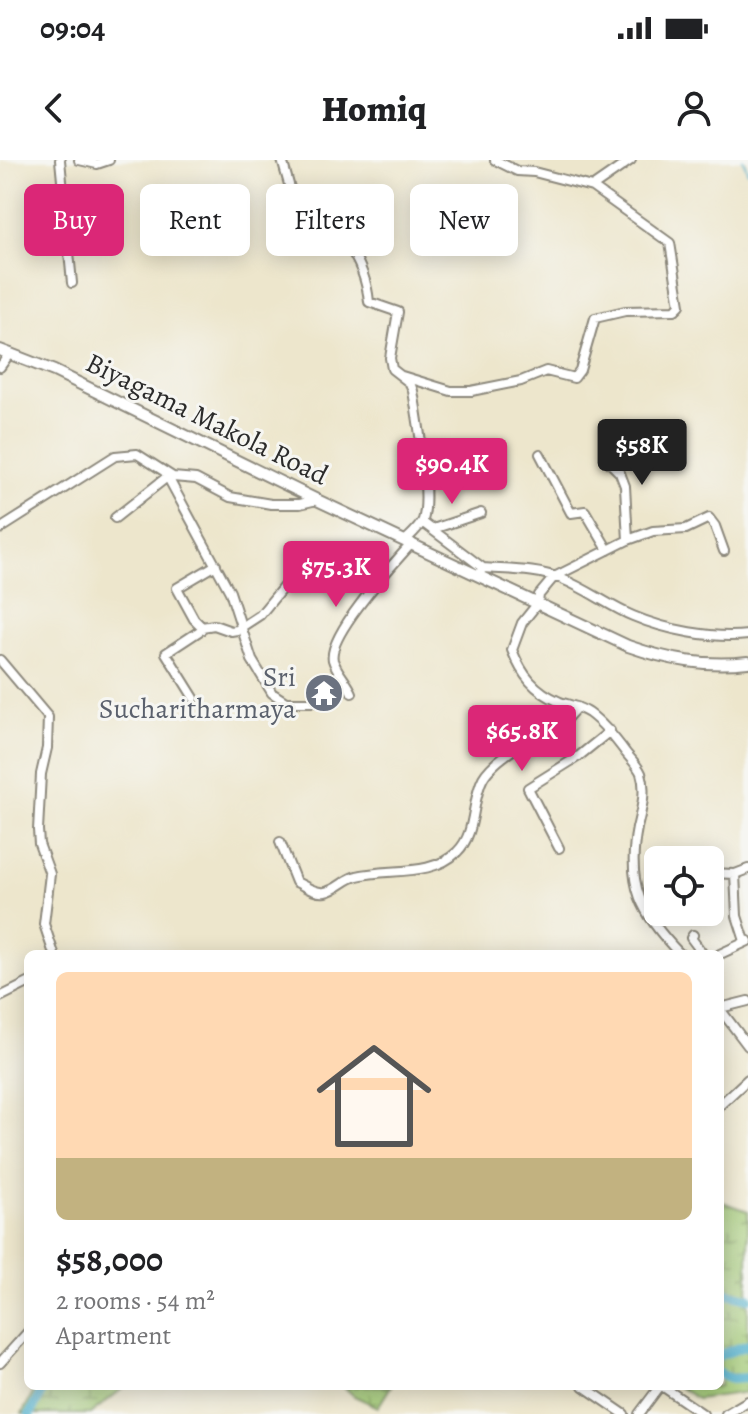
<!DOCTYPE html>
<meta charset="utf-8">
<style>
body{margin:0;font-family:Alegreya,serif;background:#f2f2f2;color:#202124;height:100vh;display:flex;flex-direction:column;font-size:30px;white-space:nowrap}
*{box-sizing:border-box;margin:0}
p{font-size:26px;color:#757577}
.icon{flex:none;width:44px;height:44px;fill:none;stroke:currentColor;stroke-width:2;stroke-linecap:round;stroke-linejoin:round}
.map{position:relative;flex:1;overflow:hidden}
.side{position:absolute;left:24px;top:790px;width:700px;height:440px;display:flex;flex-direction:column;background:#fff;border-radius:12px;box-shadow:0 4px 20px #0003}
.side>*{flex:none}
.top-card{position:absolute;left:24px;top:24px;width:700px;height:72px;display:flex;gap:16px}
.buttons{position:absolute;left:644px;top:686px;display:grid;gap:16px}
.buttons a{display:grid;place-items:center;width:80px;height:80px;border-radius:12px;background:#fff;box-shadow:0 4px 20px #0003;font-size:40px}
.price{position:absolute;translate:-50% -68px;padding:0 18px;border-radius:8px;background:#db2777;color:#fff;font-size:26px;line-height:52px;filter:drop-shadow(0 2px 4px #0008)}
.price::after{content:'';position:absolute;left:50%;top:48px;width:24px;height:18px;margin-left:-12px;background:inherit;clip-path:polygon(0 0,100% 0,50% 100%)}
.price.on{background:#222;color:#fff}
ul{padding:0;list-style:none}
li{display:grid;align-content:center;gap:16px;height:424px;padding:0 32px}
li+li{border-top:2px solid #e0e0e0}
li span{display:grid;place-items:center;height:248px;border-radius:12px;color:#555}
li>.icon{margin-inline-start:auto}
span .icon{width:144px;height:144px;fill:#fffc;stroke-width:1}
li b{font-size:34px}
.chip{padding:0 28px;border-radius:12px;background:#fff;box-shadow:0 4px 20px #0003;font-size:28px;line-height:72px}
.chip.on{background:#db2777;color:#fff}
.status{display:flex;justify-content:space-between;align-items:center;height:56px;padding:0 40px;background:#fff;direction:ltr}
.status svg{height:22px;fill:currentColor}
header{display:flex;justify-content:space-between;align-items:center;height:104px;padding:0 32px;background:#fff;font-size:36px;font-weight:800}
.map>svg:first-child{display:block}
.wetland{fill:url(#wetland-marsh);stroke:#667a50;stroke-width:2}
.lines{fill:none;stroke-linecap:round;stroke-linejoin:round}
.stream{stroke:#4cadcb;stroke-width:2}
.river{stroke:#4cadcb;stroke-width:10}
.minor-casing{stroke:#8c887c;stroke-width:12}
.major-casing{stroke:#8c887c;stroke-width:14}
.minor{stroke:#fff;stroke-width:8}
.major{stroke:#fff;stroke-width:10}
.labels{text-anchor:middle;dominant-baseline:central;stroke-width:6;stroke-linejoin:round;paint-order:stroke}
.street-label{font-size:28px;fill:#2b2b2b;stroke:#f6f6f2}
.worship-label{font-size:28px;fill:#5b616d;stroke:#f6f6f2;text-anchor:end}
</style>
<div class="status"><b>09:04</b><svg viewBox="0 0 49 12"><path d="M0 12V9h3v3zM5 12V6h3v6zM10 12V3h3v9zM15 12V0h3v12zM26 1h20v11H26zM47 4h2v5h-2z"/></svg></div>
<header><svg class="icon" aria-label="back" viewBox="0 0 24 24"><path d="M15 5l-7 7 7 7"/></svg>Homiq<svg class="icon" aria-label="person" viewBox="0 0 24 24"><circle cx="12" cy="8" r="4"/><path d="M4 21q1-7 8-7t8 7"/></svg></header>
<div class="map">
<svg width="748" height="1254" viewBox="0 0 748 1254">
<defs>
<pattern id="wetland-marsh" width="20" height="14" patternUnits="userSpaceOnUse" patternTransform="scale(2)"><rect width="20" height="14" fill="#a2c974"/><path d="M1 5h8M5 5V1M11 12h8M15 12V8" fill="none" stroke="#84a35f"/></pattern>
</defs>
<rect width="100%" height="100%" fill="#f6f6f2"/>
<filter id="ink" filterUnits="userSpaceOnUse"><feTurbulence type="fractalNoise" baseFrequency=".0125" numOctaves="2"/><feDisplacementMap in="SourceGraphic" scale="16" xChannelSelector="R" yChannelSelector="G"/><feConvolveMatrix kernelMatrix="1 2 1 2 8 2 1 2 1" color-interpolation-filters="sRGB"/></filter>
<filter id="wash" filterUnits="userSpaceOnUse"><feTurbulence type="fractalNoise" baseFrequency=".006" numOctaves="4" result="noise"/><feDisplacementMap in="SourceGraphic" scale="32" xChannelSelector="R" yChannelSelector="G"/><feGaussianBlur stdDeviation="1.8" result="paint"/><feColorMatrix in="noise" values="0 0 0 0 0 0 0 0 0 0 0 0 0 0 0 0 0 1.4 0 .05"/><feComposite in="paint" operator="in"/></filter>
<g filter="url(#wash)">
<rect width="100%" height="100%" fill="#ede6cc"/>
<!-- wetland -->
<path class="wetland" d="M720,1041L748,1051V1232L697,1239L677,1226H720Z
M37,1226H126L90,1254H22Z
M343,1226H391L378,1247L354,1236Z"/>
<g class="lines">
<!-- stream -->
<path class="stream" d="M743,0L748,12"/>
<!-- river -->
<path class="river" d="M720,1128L727,1133L748,1138
M720,1195L748,1185
M720,1214L731,1219L748,1218
M30,1254L45,1226"/>
</g>
</g>
<g filter="url(#ink)">
<g class="lines">
<!-- minor casing -->
<g class="minor-casing">
<path id="minor" d="M60,0L72,123
M79,0L97,4L109,0
M282,0L304,77L345,81C359,100 367,120 369,142L398,152L390,198L392,209L410,223L413,231C418,260 431,335 423,360C420,367 411,375 406,380
M495,0L517,11L534,12L592,27L631,0
M0,207L10,193
M402,216L451,231H471L521,221L546,211L574,218L580,210L595,158L625,151L675,150L680,145L670,83L592,27
M540,294L571,353L585,351L608,390
M165,312L230,432L252,500L272,533L286,542H323
M115,358L167,317
M422,362L483,408L481,411
M0,369L115,296L137,294L173,317L196,319L230,337L271,344H300L317,340
M433,369L481,353
M628,380L625,326L620,313L607,300L630,274
M483,408C510,410 537,409 562,419C587,429 609,446 633,456C666,470 712,479 748,475
M202,467L214,465L231,471L237,470L260,455L289,420
M0,500L48,557L47,588L41,614L38,670L39,684L50,714L44,764L54,794
M352,533C348,523 336,511 333,500C327,475 395,402 412,383
M194,538L166,493L201,470L202,467L194,459L177,428L216,405
M280,682L296,722C305,726 315,734 325,732C337,730 346,718 357,716C389,708 432,717 457,692C477,673 471,641 483,618C496,595 544,571 567,558L577,547
M559,688L528,628L579,596L610,571
M710,713L735,714
M693,775L691,778L703,794
M745,781L737,756L735,714L748,709
M680,794C641,754 626,725 637,668C641,651 647,631 641,613C638,606 631,599 626,593C615,578 604,564 589,553C580,547 569,545 560,542C534,531 522,515 512,490L522,463L538,443L539,435L554,417L628,380L653,371L686,369L709,358L715,366L724,391
M720,794L748,781
M0,837L28,823
M720,848L748,841
M720,849L748,886
M720,945L748,919
M0,1203L28,1172
M583,1226L624,1254
M662,1226L703,1254
M639,1254L660,1226
M726,1254L748,1241"/>
</g>
<!-- major casing -->
<g class="major-casing">
<path id="major" d="M0,190L54,211L317,340L628,486C668,500 706,507 748,502"/>
</g>
<!-- minor -->
<use href="#minor" class="minor"/>
<!-- major -->
<use href="#major" class="major"/>
</g>
</g>
<!-- icons -->
<defs>
<g id="temple-disc" transform="scale(2)"><circle r="9.5" fill="#6b7280" stroke="#f6f6f2"/><path d="M0-6L5-2H3V0L6.5 2.5H4V6H1.5V3h-3V6H-4V2.5H-6.5L-3 0V-2H-5Z" fill="#fff"/></g>
</defs>
<g fill-rule="evenodd">
<use href="#temple-disc" x="324" y="533"/>
</g>
<g class="labels">
<!-- street labels -->
<g class="street-label">
<text transform="translate(207 259) rotate(26)">Biyagama Makola Road</text>
</g>
<!-- worship labels -->
<g class="worship-label">
<text x="296" y="517">Sri<tspan x="296" dy="32">Sucharitharmaya</tspan></text>
</g>
</g>
</svg>
<div class="buttons">
<a><svg class="icon" aria-label="locate" viewBox="0 0 24 24"><circle cx="12" cy="12" r="6"/><path d="M12 2v4M12 18v4M2 12h4M18 12h4"/></svg></a>
</div>
<b class="price on" style="left:642px;top:327px">$58K</b>
<b class="price" style="left:452px;top:346px">$90.4K</b>
<b class="price" style="left:336px;top:449px">$75.3K</b>
<b class="price" style="left:522px;top:613px">$65.8K</b>
<div class="top-card">
<a class="chip on">Buy</a>
<a class="chip">Rent</a>
<a class="chip">Filters</a>
<a class="chip">New</a>
</div>
<section class="side">
<ul>
<li><span style="background:linear-gradient(#ffd9b3 75%,#c2b280 0)"><svg class="icon" aria-label="home" viewBox="0 0 24 24"><path d="M3 11l9-7 9 7M6 9v11h12V9"/></svg></span><div><b>$58,000</b><p>2 rooms · 54 m²</p><p>Apartment</p></div></li>
</ul>
</section>
</div>
